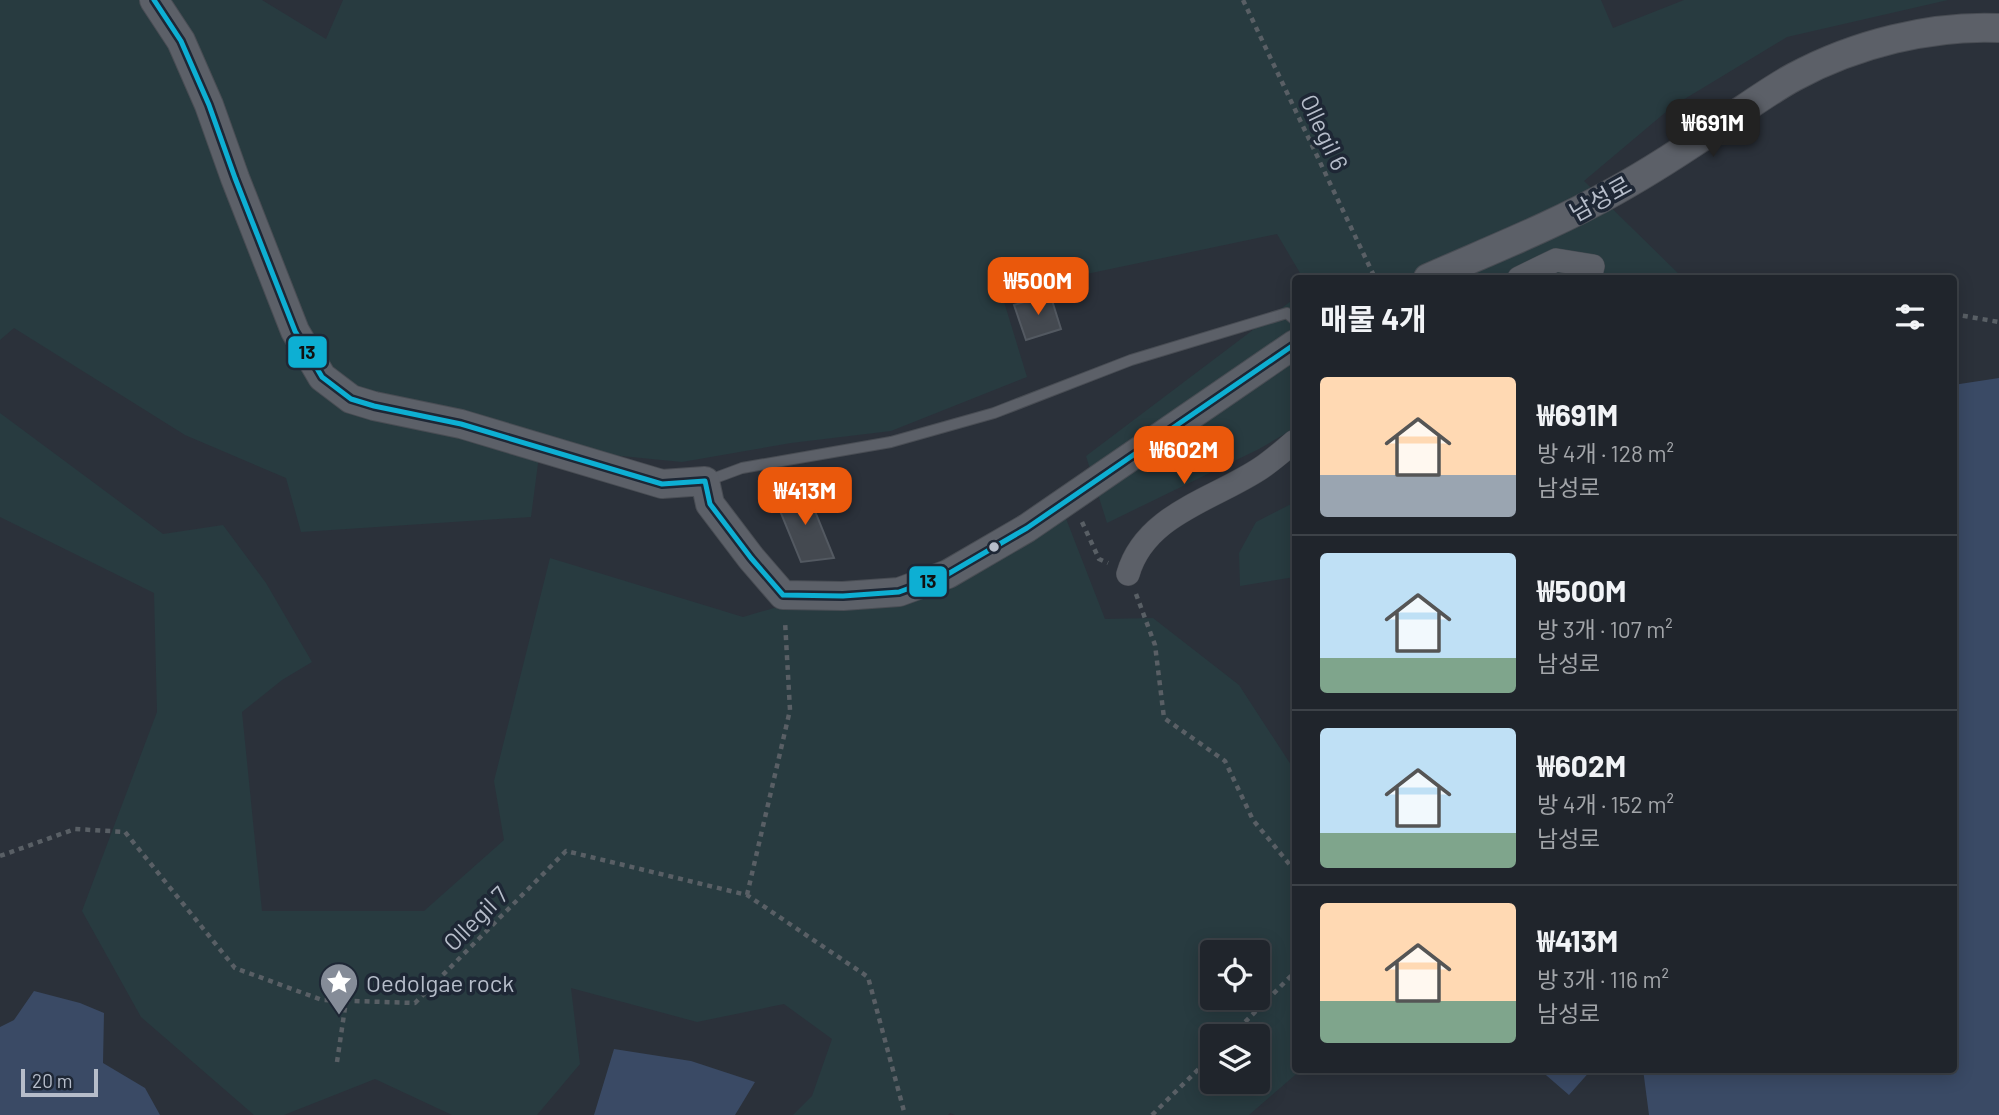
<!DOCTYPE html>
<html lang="ko">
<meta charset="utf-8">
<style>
body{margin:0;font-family:Barlow,"Noto Sans KR",sans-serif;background:#282d34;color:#f1f3f6;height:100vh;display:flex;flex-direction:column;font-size:26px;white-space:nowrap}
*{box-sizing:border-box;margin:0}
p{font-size:23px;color:#a2a5a9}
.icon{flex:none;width:38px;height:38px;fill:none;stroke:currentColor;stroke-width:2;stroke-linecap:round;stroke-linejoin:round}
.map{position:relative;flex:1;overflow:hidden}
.sheet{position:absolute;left:1292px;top:275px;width:665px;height:798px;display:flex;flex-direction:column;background:#20252c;border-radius:7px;box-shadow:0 4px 18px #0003,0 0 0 2px #3d4248}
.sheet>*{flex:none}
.controls{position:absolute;left:1200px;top:940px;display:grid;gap:14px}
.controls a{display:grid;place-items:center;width:70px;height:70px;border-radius:7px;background:#20252c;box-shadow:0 4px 18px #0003,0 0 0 2px #3d4248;font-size:35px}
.scale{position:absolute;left:21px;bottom:18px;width:77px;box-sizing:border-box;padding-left:7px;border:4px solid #b6bdca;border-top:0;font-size:19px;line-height:24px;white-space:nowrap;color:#b6bdca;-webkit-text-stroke:5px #1e2735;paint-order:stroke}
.price{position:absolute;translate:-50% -60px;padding:0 16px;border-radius:14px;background:#ea580c;color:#fff;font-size:23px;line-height:46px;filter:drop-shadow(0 2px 4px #0008)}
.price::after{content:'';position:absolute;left:50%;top:42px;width:21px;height:16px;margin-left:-10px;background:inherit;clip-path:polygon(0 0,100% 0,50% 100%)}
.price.current{background:#222;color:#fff}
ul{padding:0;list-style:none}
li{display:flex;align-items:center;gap:21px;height:175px;padding:0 28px}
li+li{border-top:2px solid #3d4248}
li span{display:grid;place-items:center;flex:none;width:196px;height:140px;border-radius:7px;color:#555}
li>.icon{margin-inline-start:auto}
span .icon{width:84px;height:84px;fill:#fffc;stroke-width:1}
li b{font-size:30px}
h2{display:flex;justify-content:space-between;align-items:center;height:84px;padding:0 28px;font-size:30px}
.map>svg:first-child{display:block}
.green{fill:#283b40;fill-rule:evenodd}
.water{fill:#3a4a65}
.building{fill:#444950;stroke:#535961;stroke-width:2}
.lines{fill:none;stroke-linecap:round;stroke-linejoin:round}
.service-casing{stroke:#494d54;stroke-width:12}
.minor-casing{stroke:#494d54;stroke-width:24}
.tertiary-casing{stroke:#494d54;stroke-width:30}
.path{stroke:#595f65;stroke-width:4.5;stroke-dasharray:5 5;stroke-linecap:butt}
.service{stroke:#5c6068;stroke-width:10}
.minor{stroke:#5c6068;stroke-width:23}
.tertiary{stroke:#5c6068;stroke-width:28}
.bus-1-casing{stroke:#1e2735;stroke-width:10}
.bus-1{stroke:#0dafd3;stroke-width:5}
.bus-dot{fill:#b6bdca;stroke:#1e2735;stroke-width:2.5}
.labels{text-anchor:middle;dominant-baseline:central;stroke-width:7;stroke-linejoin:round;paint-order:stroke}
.street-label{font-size:24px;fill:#b6bdca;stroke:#1e2735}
.poi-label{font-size:24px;fill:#b6bdca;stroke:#1e2735;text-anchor:start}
.line-badge{stroke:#1e2735;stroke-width:2.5}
.pale-badge-label{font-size:19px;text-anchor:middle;font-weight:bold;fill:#111}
</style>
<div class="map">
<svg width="1999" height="1115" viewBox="0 0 1999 1115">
<rect width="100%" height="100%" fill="#2b313a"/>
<!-- green -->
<path class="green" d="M0,0H262L326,39L343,0H1601L1613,28L1684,0H1948L1787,37L1673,106L1584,181L1683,278H1303L1277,234L1001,292L1027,377L891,431L791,443L682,462L540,448L531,517L301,532L286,478L185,435L14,328L0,340Z
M1295,298V428L1259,449L1107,523L1086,456Z
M0,413L163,534L223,525L266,583L312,662L282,680L242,712L262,911H424L504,840L494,781L550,558L743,617L818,595L941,594L1065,516L1105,619L1153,618L1239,685L1295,771V1069H1302L1249,1115H955L950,1113L948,1115H793L812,1096L832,1039L784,1004L697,1022L571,988L580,1064L537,1115H452L375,1079L284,1115H254L141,1017L82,911L157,712L154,593L0,517ZM1213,952H1258V998H1213ZM1213,1036H1258V1082H1213Z
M1295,502V577L1240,586L1239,553L1256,522Z"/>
<!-- water -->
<path class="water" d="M1999,378V1115H1649L1643,1069H1953V385Z
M34,991L80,1003L104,1013L103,1063L145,1088L160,1115H0V1027L14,1020Z
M614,1049L691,1061L755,1082L735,1115H594Z
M1539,1069H1592L1569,1095Z"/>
<!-- building -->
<path class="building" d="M1050,294L1061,329L1026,340L1014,305Z
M806,489L834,558L801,562L776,501Z"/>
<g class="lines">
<!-- service casing -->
<g class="service-casing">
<path id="service" d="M707,481L742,468L891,442L994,413L1131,360L1287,313L1295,320"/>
</g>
<!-- minor casing -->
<g class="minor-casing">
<path id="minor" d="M1519,278L1556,260L1593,266L1590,278
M1128,574C1145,514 1215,499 1261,468C1273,460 1284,450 1295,441"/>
</g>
<!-- tertiary casing -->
<g class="tertiary-casing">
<path id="tertiary" d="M154,0L181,41L209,105L235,178L295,331L322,377L351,399L374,406L461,424L662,484L705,481L710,504L751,558L783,595L843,596L899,592L948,574L1027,528L1295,344
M1428,278C1491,250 1555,225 1615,191C1653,170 1688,147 1723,123C1747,107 1770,90 1794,77C1855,44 1931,25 1999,28"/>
</g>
<!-- path -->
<path class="path" d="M1243,0L1375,278
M1953,314L1999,322
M1082,522L1099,559L1108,563
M1136,594L1155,645L1164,718L1225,761L1253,820L1295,871
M0,856L75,829L125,832L235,968L322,1000L415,1003L566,851L747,895L868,977L905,1115
M747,895L790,710L785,621
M1231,1036L1295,972
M337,1062L346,1001
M1152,1115L1213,1055"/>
<!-- service -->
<use href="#service" class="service"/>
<!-- minor -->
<use href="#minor" class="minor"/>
<!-- tertiary -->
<use href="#tertiary" class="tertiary"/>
<!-- bus-1 casing -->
<g class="bus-1-casing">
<path id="bus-1" d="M154,0L181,41L209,105L235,178L295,331L322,377L351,399L374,406L461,424L662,484L705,481L710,504L751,558L783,595L843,596L899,592L948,574L1027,528L1295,344"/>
</g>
<!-- bus-1 -->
<use href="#bus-1" class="bus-1"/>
</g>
<!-- icons -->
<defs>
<g id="sight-pin" transform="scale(2.0125)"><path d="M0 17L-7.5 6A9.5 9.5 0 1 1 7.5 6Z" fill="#858c98" stroke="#1e2735"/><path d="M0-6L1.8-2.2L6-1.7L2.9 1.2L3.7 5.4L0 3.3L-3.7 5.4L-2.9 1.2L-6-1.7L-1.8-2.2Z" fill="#fff"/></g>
</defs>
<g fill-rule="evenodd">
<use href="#sight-pin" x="339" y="982"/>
</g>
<!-- markers -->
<circle class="bus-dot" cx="994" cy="547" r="6"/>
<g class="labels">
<!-- street labels -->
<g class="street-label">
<text transform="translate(1325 132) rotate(65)">Ollegil 6</text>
<text transform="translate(1600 198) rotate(-29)">남성로</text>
<text transform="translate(475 918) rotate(-45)">Ollegil 7</text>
</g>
<!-- poi labels -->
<g class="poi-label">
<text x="366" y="982">Oedolgae rock</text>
</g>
</g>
<g class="line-badge">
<rect x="287" y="335" width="41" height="34" rx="7" fill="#0dafd3"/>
<rect x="908" y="565" width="40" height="33" rx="7" fill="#0dafd3"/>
</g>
<g class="pale-badge-label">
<text x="307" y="359">13</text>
<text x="928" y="588">13</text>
</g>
</svg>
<div class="controls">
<a><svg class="icon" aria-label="locate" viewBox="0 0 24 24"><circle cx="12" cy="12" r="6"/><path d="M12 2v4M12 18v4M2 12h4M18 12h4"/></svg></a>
<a><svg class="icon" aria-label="layers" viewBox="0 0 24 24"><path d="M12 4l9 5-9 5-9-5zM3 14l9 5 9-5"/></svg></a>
</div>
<div class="scale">20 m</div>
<b class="price current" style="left:1713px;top:159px">₩691M</b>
<b class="price" style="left:1038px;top:317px">₩500M</b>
<b class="price" style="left:1184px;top:486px">₩602M</b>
<b class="price" style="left:805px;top:527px">₩413M</b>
<section class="sheet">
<h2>매물 4개<svg class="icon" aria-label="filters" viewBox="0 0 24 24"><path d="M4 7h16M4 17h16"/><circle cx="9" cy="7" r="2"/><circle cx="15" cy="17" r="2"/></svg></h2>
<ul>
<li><span style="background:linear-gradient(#ffd9b3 70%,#9aa5b1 0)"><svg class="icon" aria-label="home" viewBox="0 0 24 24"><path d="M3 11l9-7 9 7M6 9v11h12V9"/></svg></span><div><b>₩691M</b><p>방 4개 · 128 m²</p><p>남성로</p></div></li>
<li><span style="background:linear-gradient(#bfe0f5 75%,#7fa58c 0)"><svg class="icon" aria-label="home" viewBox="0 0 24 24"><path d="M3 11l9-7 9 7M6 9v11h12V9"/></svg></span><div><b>₩500M</b><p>방 3개 · 107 m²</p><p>남성로</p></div></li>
<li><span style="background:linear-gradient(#bfe0f5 75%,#7fa58c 0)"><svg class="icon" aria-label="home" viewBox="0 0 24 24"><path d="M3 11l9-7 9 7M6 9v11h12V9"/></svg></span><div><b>₩602M</b><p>방 4개 · 152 m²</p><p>남성로</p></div></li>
<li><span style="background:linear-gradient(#ffd9b3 70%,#7fa58c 0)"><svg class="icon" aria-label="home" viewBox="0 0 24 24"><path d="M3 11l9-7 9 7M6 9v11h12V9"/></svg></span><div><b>₩413M</b><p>방 3개 · 116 m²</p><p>남성로</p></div></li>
</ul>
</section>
</div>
